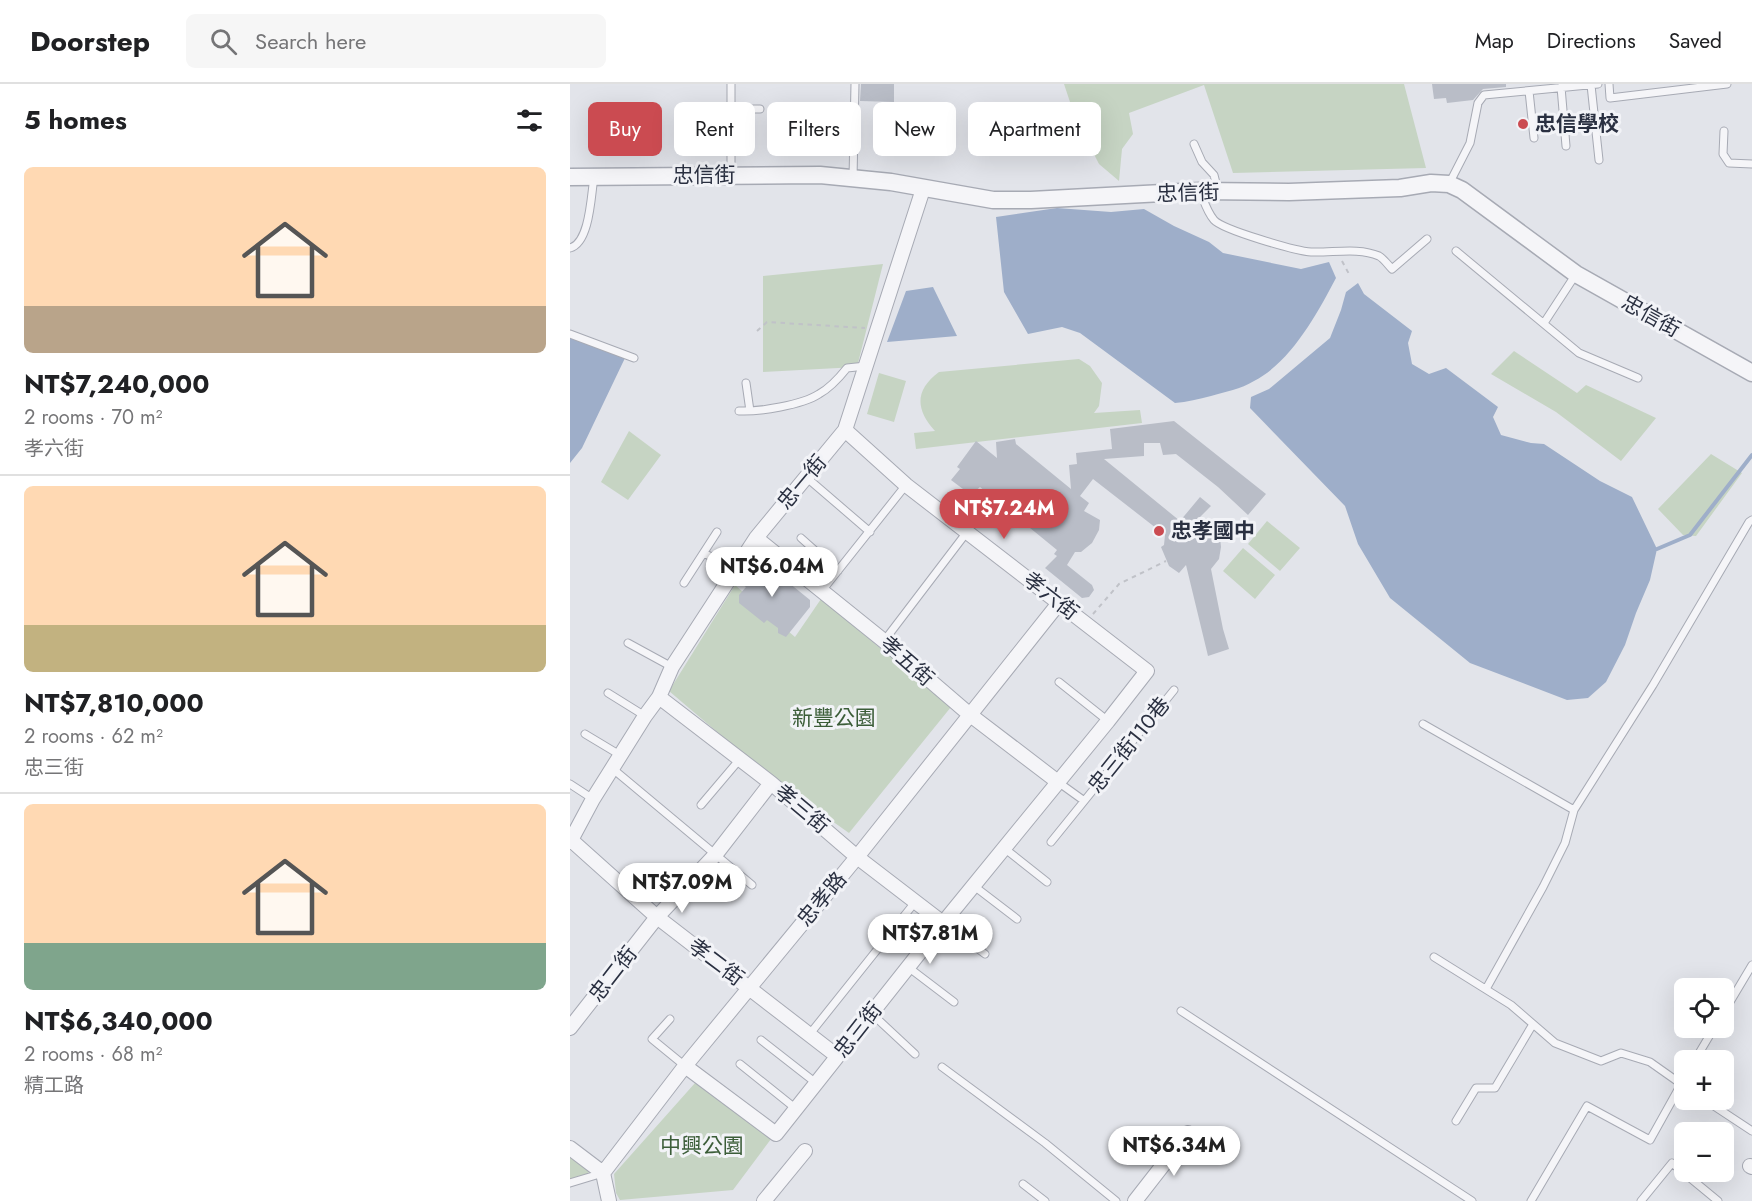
<!DOCTYPE html>
<meta charset="utf-8">
<style>
body{margin:0;font-family:Jost,"Noto Sans TC",sans-serif;background:#f6f6f6;color:#202124;height:100vh;display:flex;flex-direction:column;font-size:22px;white-space:nowrap}
*{box-sizing:border-box;margin:0}
p{font-size:20px;color:#757577}
.icon{flex:none;width:33px;height:33px;fill:none;stroke:currentColor;stroke-width:2;stroke-linecap:round;stroke-linejoin:round}
.map{position:relative;flex:1;overflow:hidden}
.drawer{display:flex;flex-direction:column;background:#fff;width:570px}
.drawer>*{flex:none}
.top-card{position:absolute;left:18px;top:18px;width:570px;height:54px;display:flex;gap:12px}
.buttons{position:absolute;left:1104px;top:894px;display:grid;gap:12px}
.buttons a{display:grid;place-items:center;width:60px;height:60px;border-radius:9px;background:#fff;box-shadow:0 6px 24px #0002;font-size:30px}
.price{position:absolute;translate:-50% -51px;padding:0 14px;border-radius:21px;background:#fff;color:#222;font-size:20px;line-height:39px;filter:drop-shadow(0 2px 3px #0008)}
.price::after{content:'';position:absolute;left:50%;top:36px;width:18px;height:14px;margin-left:-9px;background:inherit;clip-path:polygon(0 0,100% 0,50% 100%)}
.price.selected{background:#cb4b51;color:#fff}
ul{padding:0;list-style:none}
li{display:grid;align-content:center;gap:12px;height:318px;padding:0 24px}
li+li{border-top:2px solid #e0e0e0}
li span{display:grid;place-items:center;height:186px;border-radius:9px;color:#555}
li>.icon{margin-inline-start:auto}
span .icon{width:108px;height:108px;fill:#fffc;stroke-width:1}
li b{font-size:26px}
h2{display:flex;justify-content:space-between;align-items:center;height:72px;padding:0 24px;font-size:26px}
.tag{padding:0 21px;border-radius:9px;background:#fff;box-shadow:0 6px 24px #0002;font-size:21px;line-height:54px}
.tag.selected{background:#cb4b51;color:#fff}
header{display:flex;align-items:center;gap:36px;box-sizing:border-box;height:84px;padding:0 30px;background:#fff;border-bottom:2px solid #e0e0e0}
header strong{font-size:28px}
nav{display:flex;gap:33px;margin-inline-start:auto;font-size:21px}
.search{width:420px;height:54px;background:#f6f6f6;display:flex;align-items:center;gap:15px;box-sizing:border-box;padding:0 21px;border-radius:9px;color:#757577;font-size:22px}
main{display:flex;flex:1;min-height:0}
.map>svg:first-child{display:block}
.green{fill:#c6d4c3}
.water{fill:#9eaec9}
.lines{fill:none;stroke-linecap:round;stroke-linejoin:round}
.stream{stroke:#9eaec9;stroke-width:4}
.building{fill:#b9bdc7}
.service-casing{stroke:#a7aab4;stroke-width:9}
.minor-casing{stroke:#a7aab4;stroke-width:16}
.tertiary-casing{stroke:#a7aab4;stroke-width:19}
.path{stroke:#c0c2c8;stroke-width:2;stroke-dasharray:4.5 4.5;stroke-linecap:butt}
.service{stroke:#f5f5f8;stroke-width:7}
.minor{stroke:#f5f5f8;stroke-width:14}
.tertiary{stroke:#f5f5f8;stroke-width:16}
.poi-dot{fill:#cb4b51;stroke:#f2f3f7;stroke-width:2}
.labels{text-anchor:middle;dominant-baseline:central;stroke-width:6;stroke-linejoin:round;paint-order:stroke}
.poi-label{font-size:21px;font-weight:bold;fill:#2a3041;stroke:#f2f3f7;text-anchor:start}
.street-label{font-size:21px;fill:#2a3041;stroke:#f2f3f7}
.park-label{font-size:21px;fill:#3b5d38;stroke:#f2f3f7}
</style>
<header>
<strong>Doorstep</strong>
<div class="search"><svg class="icon" aria-label="search" viewBox="0 0 24 24"><circle cx="10" cy="10" r="6"/><path d="M15 15l6 6"/></svg>Search here</div>
<nav><a>Map</a><a>Directions</a><a>Saved</a></nav>
</header>
<main>
<section class="drawer">
<h2>5 homes<svg class="icon" aria-label="filters" viewBox="0 0 24 24"><path d="M4 7h16M4 17h16"/><circle cx="9" cy="7" r="2"/><circle cx="15" cy="17" r="2"/></svg></h2>
<ul>
<li><span style="background:linear-gradient(#ffd9b3 75%,#b9a48a 0)"><svg class="icon" aria-label="home" viewBox="0 0 24 24"><path d="M3 11l9-7 9 7M6 9v11h12V9"/></svg></span><div><b>NT$7,240,000</b><p>2 rooms · 70 m²</p><p>孝六街</p></div></li>
<li><span style="background:linear-gradient(#ffd9b3 75%,#c2b280 0)"><svg class="icon" aria-label="home" viewBox="0 0 24 24"><path d="M3 11l9-7 9 7M6 9v11h12V9"/></svg></span><div><b>NT$7,810,000</b><p>2 rooms · 62 m²</p><p>忠三街</p></div></li>
<li><span style="background:linear-gradient(#ffd9b3 75%,#7fa58c 0)"><svg class="icon" aria-label="home" viewBox="0 0 24 24"><path d="M3 11l9-7 9 7M6 9v11h12V9"/></svg></span><div><b>NT$6,340,000</b><p>2 rooms · 68 m²</p><p>精工路</p></div></li>
</ul>
</section>
<div class="map">
<svg width="1182" height="1117" viewBox="0 0 1182 1117">
<rect width="100%" height="100%" fill="#e2e4ea"/>
<!-- green -->
<path class="green" d="M494,0H834L856,84L663,89L634,1L559,29L563,50L552,65L549,97L529,80L505,33Z
M313,180L287,283L193,288V192Z
M944,267L1007,309L1016,301L1086,334L1051,377L986,328L921,290Z
M509,275L520,282L532,299L529,322L524,329L570,326L572,339L346,365L344,349L365,347C345,325 345,306 369,288Z
M309,289L336,297L324,338L297,330Z
M59,347L91,371L58,416L31,398Z
M1141,370L1172,389L1126,452L1113,451L1088,425Z
M697,437L730,464L710,487L678,460Z
M673,464L705,491L685,515L653,487Z
M165,501L225,553L251,515L381,623L279,749L200,693L99,607Z
M125,999L201,1055L163,1106L50,1116L46,1109L44,1090Z
M0,1071L19,1086L18,1090L0,1095Z"/>
<!-- water -->
<path class="water" d="M487,124L541,128L574,125L604,142L639,158L653,169L731,185L759,178L766,194C747,230 721,278 684,297C671,305 655,308 641,312C629,315 617,318 605,319L510,249L492,243L458,250L434,208L426,133Z
M788,199L794,210L842,247L838,259L842,280L859,290L876,284L928,323L923,333L931,351L961,359L974,360L1030,397L1062,413L1087,465L1080,496L1066,529L1055,561L1036,598L1018,614L997,616L900,579L820,514L788,460L775,422L680,324L681,313L699,305L760,254L771,226L776,208Z
M363,203L387,252L317,258L336,207Z
M0,254L55,274L12,364L0,379Z"/>
<g class="lines">
<!-- stream -->
<path class="stream" d="M1087,465L1120,451L1182,371"/>
</g>
<!-- building -->
<path class="building" d="M291,0H324V18L290,17Z
M862,0H936V3L913,5L903,16L877,19L876,14L864,15Z
M604,337L696,410L678,431L648,403L606,370L593,371L590,359H574V372L534,375L610,437L630,413L641,422L630,433L646,445L650,453L651,463L649,475L641,485L653,545L659,565L638,572L616,481L609,489L599,482L591,463L594,461L595,451L523,395L510,412L519,419L514,427L530,436L529,446L522,459L511,468H505L497,481L522,501L524,506L519,513L512,514L475,484L487,472L484,470L487,466L410,403L401,411L381,396L390,385L387,383L406,357L427,374L426,358L445,355L446,360L501,405L499,381L507,380L506,369L542,365L540,345Z
M187,473L240,516V523L216,553L208,549V544L197,536L194,539L169,519V511L176,503L170,499L169,496Z"/>
<g class="lines">
<!-- service casing -->
<g class="service-casing">
<path id="service" d="M161,0V90
M1039,0L1040,14L1157,0
M1021,1L1029,76
M991,3L996,62
M959,7L964,54
M111,25H190
M1154,47L1153,70L1159,79L1182,80
M624,60L632,78L644,91L648,107
M283,94L285,0
M879,100L900,59L908,19L914,11L1028,0
M630,107C634,117 637,128 644,136C653,146 726,167 741,168C763,169 788,163 809,172C814,175 818,181 822,185L857,155
M0,164C20,159 21,111 24,93
M886,167L1009,269L1068,294
M974,239L1006,190
M0,250L64,274
M176,299L180,327
M169,327C189,328 232,321 249,310C260,304 269,294 277,284L296,282
M236,393L300,448
M231,454L268,487
M134,469L165,486
M114,499L147,448
M251,508L336,401
M314,557L397,448
M58,559L102,583
M489,598L538,637
M38,609L75,632
M853,640L1004,726
M15,650L50,671
M43,685L182,801
M488,698L513,716
M0,700L23,715
M131,721L170,675
M481,758L604,606
M434,764L477,798
M404,802L447,835
M373,839L415,870
M864,873L941,921L985,959L1031,977L1051,969L1080,978L1114,1002
M338,883L384,918
M916,905L973,803L995,759L1004,726L1083,601L1179,438L1182,436
M611,927L902,1117
M1154,928L1182,881
M301,929L345,970
M100,935L82,955L115,982
M239,951L346,817
M191,956L246,999
M1125,976L1144,944
M170,980L225,1024
M372,983L475,1059L546,1117
M1135,1016L1182,1047
M886,1037L906,1004H925L963,940
M0,1099L33,1089
M453,1100L475,1117
M961,1117L1017,1022L1080,1056L1114,995
M1071,1117L1102,1079L1148,1117"/>
</g>
<!-- minor casing -->
<g class="minor-casing">
<path id="minor" d="M186,454L314,557L399,630L488,698
M89,613L201,699L287,773L373,839
M1,756L87,833L267,972
M0,758L23,715L75,632L89,613L102,583L186,454L275,346L353,105
M0,944L87,833L146,770L201,699
M115,982L206,1050L373,839L538,637L577,587L336,401L275,346
M0,1064L33,1089
M1180,1082L1182,1083
M39,1117L33,1089L115,982L287,773L489,519
M194,1117L235,1067
M565,1117L618,1049"/>
</g>
<!-- tertiary casing -->
<g class="tertiary-casing">
<path id="tertiary" d="M0,93L250,91L321,98L423,116H461L630,107L719,108L830,104L861,99L879,100L892,106L1006,190L1182,289"/>
</g>
<!-- path -->
<path class="path" d="M772,177L779,190
M187,247L197,238L295,244
M523,530L549,500L596,477"/>
<!-- service -->
<use href="#service" class="service"/>
<!-- minor -->
<use href="#minor" class="minor"/>
<!-- tertiary -->
<use href="#tertiary" class="tertiary"/>
</g>
<!-- markers -->
<g class="poi-dot">
<circle cx="953" cy="40" r="6"/>
<circle cx="589" cy="447" r="6"/>
</g>
<g class="labels">
<!-- poi labels -->
<g class="poi-label">
<text x="965" y="40">忠信學校</text>
<text x="601" y="447">忠孝國中</text>
</g>
<!-- street labels -->
<g class="street-label">
<text x="134" y="91">忠信街</text>
<text transform="translate(618 109) rotate(-2)">忠信街</text>
<text transform="translate(1081 232) rotate(29)">忠信街</text>
<text transform="translate(232 398) rotate(-50)">忠一街</text>
<text transform="translate(481 512) rotate(38)">孝六街</text>
<text transform="translate(337 577) rotate(41)">孝五街</text>
<text transform="translate(559 661) rotate(-51)">忠三街110巷</text>
<text transform="translate(232 725) rotate(40)">孝三街</text>
<text transform="translate(252 815) rotate(-50)">忠孝路</text>
<text transform="translate(146 878) rotate(37)">孝二街</text>
<text transform="translate(43 890) rotate(-52)">忠二街</text>
<text transform="translate(288 946) rotate(-52)">忠三街</text>
</g>
<!-- park labels -->
<g class="park-label">
<text x="264" y="634">新豐公園</text>
<text x="132" y="1062">中興公園</text>
</g>
</g>
</svg>
<div class="buttons">
<a><svg class="icon" aria-label="locate" viewBox="0 0 24 24"><circle cx="12" cy="12" r="6"/><path d="M12 2v4M12 18v4M2 12h4M18 12h4"/></svg></a>
<a>+</a>
<a>−</a>
</div>
<b class="price selected" style="left:434px;top:456px">NT$7.24M</b>
<b class="price" style="left:202px;top:514px">NT$6.04M</b>
<b class="price" style="left:112px;top:830px">NT$7.09M</b>
<b class="price" style="left:360px;top:881px">NT$7.81M</b>
<b class="price" style="left:604px;top:1093px">NT$6.34M</b>
<div class="top-card">
<a class="tag selected">Buy</a>
<a class="tag">Rent</a>
<a class="tag">Filters</a>
<a class="tag">New</a>
<a class="tag">Apartment</a>
</div>
</div>
</main>
